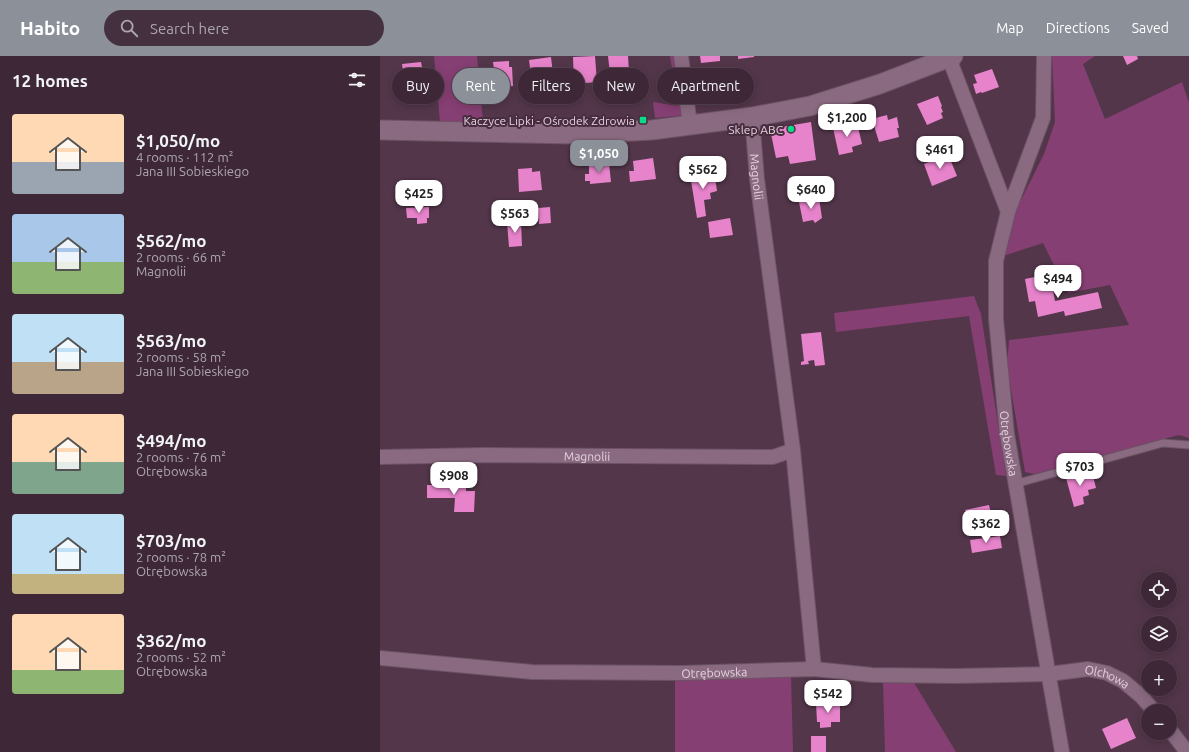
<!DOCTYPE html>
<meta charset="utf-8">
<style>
body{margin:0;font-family:Ubuntu,sans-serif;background:#453040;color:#f1f3f6;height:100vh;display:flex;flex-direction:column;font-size:15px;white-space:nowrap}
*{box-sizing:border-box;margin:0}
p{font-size:13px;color:#ada6ae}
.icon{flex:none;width:22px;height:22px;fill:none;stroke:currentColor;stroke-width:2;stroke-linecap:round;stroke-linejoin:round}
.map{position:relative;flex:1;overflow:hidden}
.drawer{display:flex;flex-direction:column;background:#3e2838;width:380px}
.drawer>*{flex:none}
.hud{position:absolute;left:12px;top:12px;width:380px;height:36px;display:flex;gap:8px}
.buttons{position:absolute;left:761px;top:516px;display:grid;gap:8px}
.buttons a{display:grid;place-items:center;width:36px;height:36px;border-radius:50%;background:#3e2838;box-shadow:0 2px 10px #0003,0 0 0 1px #574453;font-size:20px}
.price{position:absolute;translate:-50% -34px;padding:0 9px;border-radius:8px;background:#fff;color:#222;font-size:13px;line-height:26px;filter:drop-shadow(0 1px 2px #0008)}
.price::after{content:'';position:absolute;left:50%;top:24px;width:12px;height:9px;margin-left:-6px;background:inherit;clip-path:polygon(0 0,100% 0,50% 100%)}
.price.on{background:#8c9099;color:#fff}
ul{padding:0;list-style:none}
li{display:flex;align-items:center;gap:12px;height:100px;padding:0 12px}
li span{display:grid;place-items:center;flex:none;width:112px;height:80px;border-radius:4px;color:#555}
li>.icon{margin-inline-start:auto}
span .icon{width:48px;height:48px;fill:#fffc;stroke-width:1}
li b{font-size:17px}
h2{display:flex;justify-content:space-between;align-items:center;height:48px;padding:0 12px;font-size:17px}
.tag{padding:0 14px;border-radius:18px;background:#3e2838;box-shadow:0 2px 10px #0003,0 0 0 1px #574453;font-size:14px;line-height:36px}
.tag.on{background:#8c9099;color:#fff}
header{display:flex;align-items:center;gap:24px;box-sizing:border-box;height:56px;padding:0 20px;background:#8c9099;color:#fff}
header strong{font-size:19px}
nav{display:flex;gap:22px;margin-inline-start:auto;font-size:14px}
.search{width:280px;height:36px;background:#453040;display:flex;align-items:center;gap:10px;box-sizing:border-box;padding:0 14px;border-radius:22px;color:#ada6ae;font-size:15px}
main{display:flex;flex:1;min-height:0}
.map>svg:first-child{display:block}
.green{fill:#863f73}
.building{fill:#e783cb}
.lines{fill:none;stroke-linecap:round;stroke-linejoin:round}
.lane-casing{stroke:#6c5364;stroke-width:9}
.street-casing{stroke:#6c5364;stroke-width:16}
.secondary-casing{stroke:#6c5364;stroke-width:21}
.lane{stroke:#8a6a80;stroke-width:7}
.street{stroke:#8a6a80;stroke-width:14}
.secondary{stroke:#8a6a80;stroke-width:19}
.poi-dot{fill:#0bd98a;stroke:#482c3f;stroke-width:1.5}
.labels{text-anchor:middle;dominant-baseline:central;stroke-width:4;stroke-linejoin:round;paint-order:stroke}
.poi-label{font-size:12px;fill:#e5d2de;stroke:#482c3f;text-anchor:end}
.street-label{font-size:12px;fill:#e5d2de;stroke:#482c3f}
</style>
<header>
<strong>Habito</strong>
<div class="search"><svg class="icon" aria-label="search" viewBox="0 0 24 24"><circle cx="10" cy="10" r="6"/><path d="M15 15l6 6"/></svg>Search here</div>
<nav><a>Map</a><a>Directions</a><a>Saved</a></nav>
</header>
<main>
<section class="drawer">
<h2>12 homes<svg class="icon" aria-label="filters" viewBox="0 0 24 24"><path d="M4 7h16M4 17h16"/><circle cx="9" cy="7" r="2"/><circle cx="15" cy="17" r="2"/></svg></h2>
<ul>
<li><span style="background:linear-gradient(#ffd9b3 60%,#9aa5b1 0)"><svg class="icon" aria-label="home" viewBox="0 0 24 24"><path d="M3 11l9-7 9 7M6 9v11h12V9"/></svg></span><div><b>$1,050/mo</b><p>4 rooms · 112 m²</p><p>Jana III Sobieskiego</p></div></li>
<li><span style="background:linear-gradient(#a9c7e8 60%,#8fb573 0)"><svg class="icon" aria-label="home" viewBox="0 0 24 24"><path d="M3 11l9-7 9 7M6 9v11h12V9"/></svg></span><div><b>$562/mo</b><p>2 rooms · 66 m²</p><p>Magnolii</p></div></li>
<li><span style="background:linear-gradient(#bfe0f5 60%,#b9a48a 0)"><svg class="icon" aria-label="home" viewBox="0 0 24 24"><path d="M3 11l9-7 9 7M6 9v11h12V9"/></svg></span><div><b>$563/mo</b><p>2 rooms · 58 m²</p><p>Jana III Sobieskiego</p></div></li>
<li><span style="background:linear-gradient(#ffd9b3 60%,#7fa58c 0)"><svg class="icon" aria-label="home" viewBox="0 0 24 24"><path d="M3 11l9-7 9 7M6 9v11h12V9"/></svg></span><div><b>$494/mo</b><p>2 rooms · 76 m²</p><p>Otrębowska</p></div></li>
<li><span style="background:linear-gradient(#bfe0f5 75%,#c2b280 0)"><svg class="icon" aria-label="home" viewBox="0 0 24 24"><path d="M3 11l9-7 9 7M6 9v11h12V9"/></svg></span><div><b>$703/mo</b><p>2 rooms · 78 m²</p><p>Otrębowska</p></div></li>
<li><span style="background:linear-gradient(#ffd9b3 70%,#8fb573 0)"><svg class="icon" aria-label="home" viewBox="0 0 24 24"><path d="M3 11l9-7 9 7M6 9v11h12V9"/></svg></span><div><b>$362/mo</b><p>2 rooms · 52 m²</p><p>Otrębowska</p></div></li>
</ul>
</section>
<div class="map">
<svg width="809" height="696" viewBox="0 0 809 696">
<rect width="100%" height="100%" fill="#53364a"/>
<!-- green -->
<path class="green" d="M54,0H97L103,66H60Z
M290,0H297L305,59L275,62L273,46L298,50Z
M672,0H715L703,8L725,63L802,26L809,47V382L799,379L654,418L645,416L627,310L629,284L749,269L730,229L688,237L663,187L623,200L632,162L664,98L675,66Z
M594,240L601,258L626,420L616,419L589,260L456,276L454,257Z
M411,620L413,696H295V625Z
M533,625L576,696H505L503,626Z"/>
<!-- building -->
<path class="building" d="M215,0L217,26L194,28L193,1Z
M228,0H248L249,16L230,18Z
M320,0H340V5L321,7Z
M358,0H374V1L358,3Z
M743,0H757L758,3L747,9Z
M171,1L174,26L152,28L149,4Z
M129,5V11H132L133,30L110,32L108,13H114L113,6Z
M41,6L43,16H48L49,27L25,31L22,8Z
M612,13L619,31L602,37L601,36L596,38L593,28L597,27L594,19Z
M558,40L562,50L561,51L563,56L561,57L563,62L547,69L537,48Z
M507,59L508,64L517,61L519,72H517L519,81L499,86L492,63Z
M431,66L436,104L410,108L408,100L396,102L390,73Z
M477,67L482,88L472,91L473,96L459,99L453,72Z
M568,98L577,120L552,130L544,108Z
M273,102L276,123L250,126L249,115H254L253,105Z
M229,107L231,126L210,128V125H205V118H209V108Z
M152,112V116L160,115L162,134L139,136L138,113Z
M334,114L337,135L330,137L331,143L324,144L326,160L317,162L310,118Z
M439,142L442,162L435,167L433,164L423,166L419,146Z
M49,151V162H47V167L37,168V162H27L26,152Z
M170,151L171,167L159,168L158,152Z
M350,162L353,179L330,182L328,166Z
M141,165L142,190L129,191L127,166Z
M670,218L675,245L718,236L722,252L685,260L684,255L658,261L655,245L649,246L645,223Z
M441,276L445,309L435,310L434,304L428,305L429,308L421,309V306L424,305L421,278Z
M712,416L716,432L708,434L709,439L703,441L704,448L694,451L686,422Z
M47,429H86V435H95L94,456H74L75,442H47Z
M609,449L613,466L606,467L607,471L589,475L585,454Z
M620,480L622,492L592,497L590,484Z
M436,647H460V666H451V671L440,672V666H437Z
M747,662L756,682L731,693L722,673Z
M431,680H446V696H431Z"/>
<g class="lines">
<!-- lane casing -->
<g class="lane-casing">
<path id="lane" d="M635,428L783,387L809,389"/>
</g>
<!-- street casing -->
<g class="street-casing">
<g id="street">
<path d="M301,0L310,69"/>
<path id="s1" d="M664,0L663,62L628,156L616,205V263L627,378L682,696"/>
<path d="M569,2L628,156"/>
<path id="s2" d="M372,61L377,123L413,394L434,613"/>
<path id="s3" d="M0,401L104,399L393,401L413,394"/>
<path id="s4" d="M0,602L152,616L302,617L434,613L492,619L577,620L669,618L708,613L727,617L743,625L761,640L774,655"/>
<path d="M790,674L807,696"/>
</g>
</g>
<!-- secondary casing -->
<g class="secondary-casing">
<path id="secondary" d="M0,74L195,78L272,74L310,69L372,61L430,50L500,28L573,0"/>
</g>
<!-- lane -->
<use href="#lane" class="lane"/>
<!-- street -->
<use href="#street" class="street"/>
<!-- secondary -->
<use href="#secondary" class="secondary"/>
</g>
<!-- markers -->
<g class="poi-dot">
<rect x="259" y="60" width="8" height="8" rx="2"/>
<circle cx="411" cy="73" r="4"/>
</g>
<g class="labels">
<!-- poi labels -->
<g class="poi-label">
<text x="255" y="64">Kaczyce Lipki - Ośrodek Zdrowia</text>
<text x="403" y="73">Sklep ABC</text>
</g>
<!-- street labels -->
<g class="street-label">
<text stroke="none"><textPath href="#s2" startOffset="60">Magnolii</textPath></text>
<text stroke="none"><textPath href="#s1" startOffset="396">Otrębowska</textPath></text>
<text stroke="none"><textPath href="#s3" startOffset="207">Magnolii</textPath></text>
<text stroke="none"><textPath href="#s4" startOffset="335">Otrębowska</textPath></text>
<text stroke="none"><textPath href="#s4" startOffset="730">Olchowa</textPath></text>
</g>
</g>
</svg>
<div class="buttons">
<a><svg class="icon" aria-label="locate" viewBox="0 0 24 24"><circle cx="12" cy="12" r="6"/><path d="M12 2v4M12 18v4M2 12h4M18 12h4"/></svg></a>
<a><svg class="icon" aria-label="layers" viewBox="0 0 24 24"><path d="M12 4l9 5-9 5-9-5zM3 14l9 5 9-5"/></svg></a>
<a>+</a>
<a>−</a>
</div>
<b class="price" style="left:467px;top:82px">$1,200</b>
<b class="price" style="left:560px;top:114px">$461</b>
<b class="price on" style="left:219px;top:118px">$1,050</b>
<b class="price" style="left:323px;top:134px">$562</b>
<b class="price" style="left:431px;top:154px">$640</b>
<b class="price" style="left:39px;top:158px">$425</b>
<b class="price" style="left:135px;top:178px">$563</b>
<b class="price" style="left:678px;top:243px">$494</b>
<b class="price" style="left:700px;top:431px">$703</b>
<b class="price" style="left:74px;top:440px">$908</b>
<b class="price" style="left:606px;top:488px">$362</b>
<b class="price" style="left:448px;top:658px">$542</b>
<div class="hud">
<a class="tag">Buy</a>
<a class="tag on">Rent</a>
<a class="tag">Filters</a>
<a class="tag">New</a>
<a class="tag">Apartment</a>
</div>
</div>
</main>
